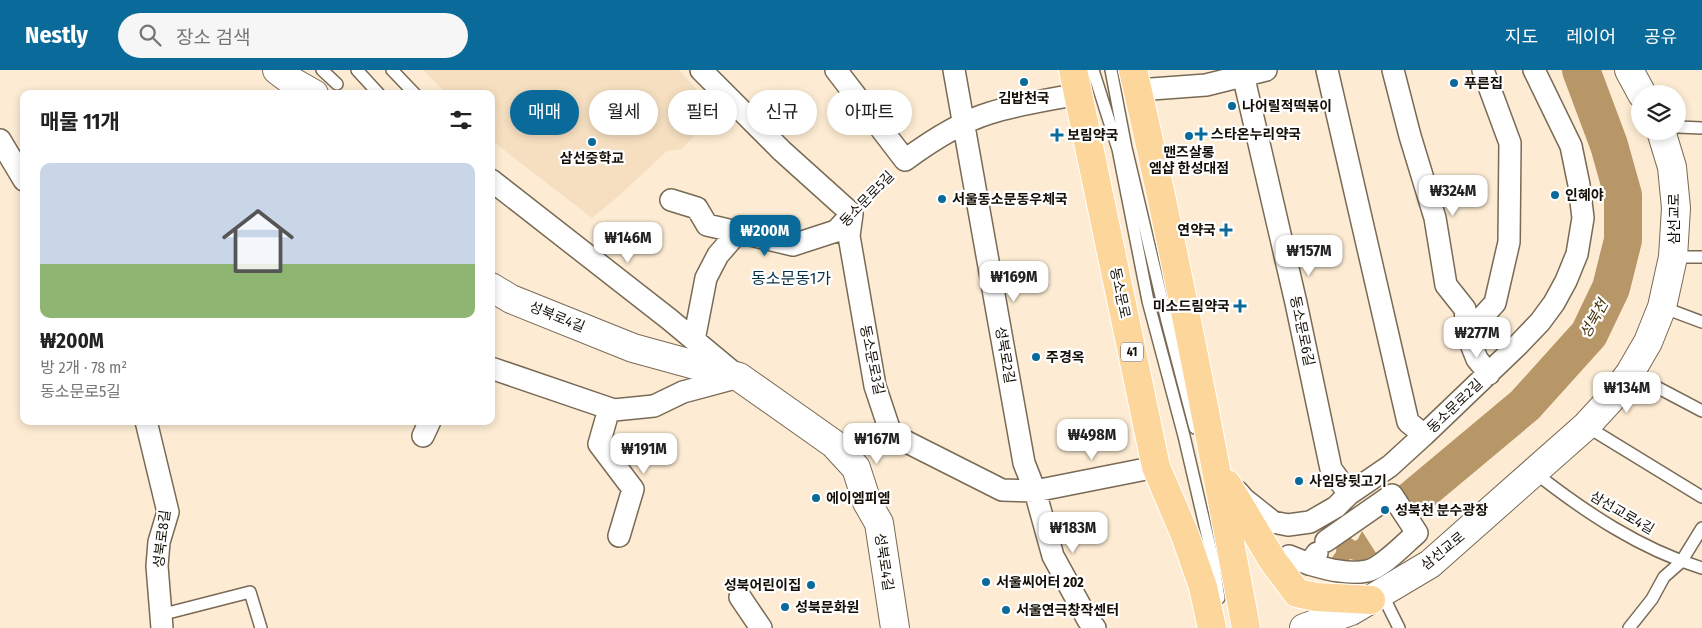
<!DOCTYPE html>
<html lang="ko">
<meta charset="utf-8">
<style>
body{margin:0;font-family:"Fira Sans Condensed","Noto Sans KR",sans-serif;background:#f6f6f6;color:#222;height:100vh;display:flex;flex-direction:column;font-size:19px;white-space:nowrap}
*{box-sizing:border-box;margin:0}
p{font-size:16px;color:#767676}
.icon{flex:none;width:28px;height:28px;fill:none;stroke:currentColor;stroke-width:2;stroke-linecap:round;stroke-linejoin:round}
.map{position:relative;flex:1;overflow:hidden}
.side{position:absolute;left:20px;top:20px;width:475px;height:335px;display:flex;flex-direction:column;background:#fff;border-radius:10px;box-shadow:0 2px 8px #0003}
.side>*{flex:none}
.hud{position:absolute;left:510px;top:20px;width:475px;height:45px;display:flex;gap:10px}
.controls{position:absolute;left:1631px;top:15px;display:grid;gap:10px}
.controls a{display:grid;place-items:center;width:55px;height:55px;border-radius:50%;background:#fff;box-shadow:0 2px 8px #0003;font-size:25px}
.price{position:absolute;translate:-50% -42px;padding:0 11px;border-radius:10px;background:#fff;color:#222;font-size:16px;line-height:32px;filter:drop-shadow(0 1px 2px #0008)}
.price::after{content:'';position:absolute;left:50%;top:30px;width:15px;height:11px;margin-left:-8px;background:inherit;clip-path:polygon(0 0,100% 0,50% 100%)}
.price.selected{background:#0a6a99;color:#fff}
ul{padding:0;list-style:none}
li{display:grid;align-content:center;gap:10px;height:265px;padding:0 20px}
li span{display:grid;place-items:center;height:155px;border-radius:10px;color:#555}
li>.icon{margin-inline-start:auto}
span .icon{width:90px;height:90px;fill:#fffc;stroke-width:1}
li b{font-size:21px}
h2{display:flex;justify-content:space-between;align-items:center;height:60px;padding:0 20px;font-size:21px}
.chip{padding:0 18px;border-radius:22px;background:#fff;box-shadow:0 2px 8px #0003;font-size:18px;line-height:45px}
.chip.selected{background:#0a6a99;color:#fff}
header{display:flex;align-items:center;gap:30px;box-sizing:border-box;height:70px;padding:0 25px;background:#0a6a99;color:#fff}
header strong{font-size:24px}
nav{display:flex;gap:28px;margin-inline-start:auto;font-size:18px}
.search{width:350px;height:45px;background:#f6f6f6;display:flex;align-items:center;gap:12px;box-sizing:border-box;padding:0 18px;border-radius:28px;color:#767676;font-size:19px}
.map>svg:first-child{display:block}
.built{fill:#f5dfc0}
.water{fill:#b79768}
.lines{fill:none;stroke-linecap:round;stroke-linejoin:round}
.river{stroke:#b79768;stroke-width:38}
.lane-casing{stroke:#796a55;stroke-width:14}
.street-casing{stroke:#796a55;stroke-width:24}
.secondary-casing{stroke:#796a55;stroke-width:30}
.primary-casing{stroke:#fff;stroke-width:30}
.path{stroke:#918674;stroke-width:3;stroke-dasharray:4 4;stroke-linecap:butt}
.lane{stroke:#fff;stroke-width:11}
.street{stroke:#fff;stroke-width:21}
.secondary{stroke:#fff;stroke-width:28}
.primary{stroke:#fcd69b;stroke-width:28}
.poi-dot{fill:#0a6a99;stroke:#fff;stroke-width:2}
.labels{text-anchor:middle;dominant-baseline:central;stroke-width:4.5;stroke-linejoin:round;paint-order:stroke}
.shield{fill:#fff;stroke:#5a5751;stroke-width:1}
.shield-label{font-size:12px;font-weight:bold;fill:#140f07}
.poi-label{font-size:14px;font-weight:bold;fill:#140f07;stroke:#fff;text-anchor:start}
.street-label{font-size:14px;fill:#140f07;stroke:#fff}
.water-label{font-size:15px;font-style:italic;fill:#473008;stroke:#fff}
.quarter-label{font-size:16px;fill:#073147;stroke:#fff}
</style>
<header>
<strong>Nestly</strong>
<div class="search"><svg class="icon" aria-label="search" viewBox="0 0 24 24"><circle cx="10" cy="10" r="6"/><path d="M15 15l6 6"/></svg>장소 검색</div>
<nav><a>지도</a><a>레이어</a><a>공유</a></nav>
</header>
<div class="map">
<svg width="1702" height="558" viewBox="0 0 1702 558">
<rect width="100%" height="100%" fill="#fdecd3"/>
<!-- built -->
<path class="built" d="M423,0H679L716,41L682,79L667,81L621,124L592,148L500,77L491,68V24H447Z"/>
<!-- water -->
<path class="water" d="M1362,461L1376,483L1361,492L1350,489L1345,494L1332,492L1331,489L1336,482L1337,469L1348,466L1355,471L1358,469Z"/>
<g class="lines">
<!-- river -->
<path class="river" d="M1409,432L1525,335L1589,264L1611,218L1623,170V125L1609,75L1581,0"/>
<!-- lane casing -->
<g class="lane-casing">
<path id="lane" d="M322,0L337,14
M357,0L379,24
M392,0L415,24
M1093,0L1118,79L1148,231L1184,366L1213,490L1219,528
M1111,0L1126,78L1166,247L1195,358
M1678,57L1702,58
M1673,187H1702
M1662,237L1702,252
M1630,303L1702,341
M1586,356L1702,427
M1534,402C1585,442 1640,479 1702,498
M1382,524L1399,558
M160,545L250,522L261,558
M1629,558L1652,529L1664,507L1681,492L1702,458"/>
</g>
<!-- street casing -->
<g class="street-casing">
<path id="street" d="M701,0L782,81L852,144
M836,0L905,90C931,71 960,52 990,43C1018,34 1049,30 1078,24
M954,0L1024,393L1035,421L1053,486L1088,550L1095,558
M1242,0L1296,233L1331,399L1349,424
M1327,0L1408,352L1424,365
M1393,0L1410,66L1435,148L1446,215L1465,239L1467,264L1477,289L1489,304
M1138,20L1206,15L1266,0
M0,70L24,110
M491,110L669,249L735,304
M671,130L697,138L707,155L793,175L836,161L852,144
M852,144L849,166L875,316L891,364L1002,420L1035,421L1156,397
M1467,264L1495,233L1509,172L1510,73L1483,0
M694,270L706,208L718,185L738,162
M491,298L614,340L654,336L683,322L739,307
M609,339L599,374L633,419L619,466
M146,351L168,442L159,472L157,496L162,558
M423,366L430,351
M1238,422L1244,429L1273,452L1288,455L1310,452L1336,437L1349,424L1390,396L1424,365L1518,275L1540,252L1554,233L1566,211L1577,184L1583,148L1579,115L1571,76L1534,0
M1289,486L1309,494L1317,483
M1309,494C1327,499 1348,505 1367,501C1382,498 1405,473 1417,463L1392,425L1326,471
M740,527L761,558"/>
</g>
<!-- secondary casing -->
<g class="secondary-casing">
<path id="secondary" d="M277,0L293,12L314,24
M1629,0L1642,24
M491,217L511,229L633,278L739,307L834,374L856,398L867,432L879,453L895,558
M1304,558L1351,541L1430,494L1586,356L1610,330L1630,303L1648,272L1662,237L1673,187L1676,138L1672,97L1661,61"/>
</g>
<!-- primary casing -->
<g class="primary-casing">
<path id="primary" d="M1073,0L1156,397L1185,465L1203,517L1212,558
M1133,0C1176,185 1211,371 1246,558
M1227,414L1273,491L1297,523L1316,527L1371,530"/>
</g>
<!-- path -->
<path class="path" d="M867,130L892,104"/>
<!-- lane -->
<use href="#lane" class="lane"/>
<!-- street -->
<use href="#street" class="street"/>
<!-- secondary -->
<use href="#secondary" class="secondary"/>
<!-- primary -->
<use href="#primary" class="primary"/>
</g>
<!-- markers -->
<g class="poi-dot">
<circle cx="1024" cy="12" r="5"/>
<circle cx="1454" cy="13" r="5"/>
<circle cx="1232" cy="36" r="5"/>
<path d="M1198.5 56.5h5v5h5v5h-5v5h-5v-5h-5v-5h5z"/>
<path d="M1054.5 57.5h5v5h5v5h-5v5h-5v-5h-5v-5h5z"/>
<circle cx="1189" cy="66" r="5"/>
<circle cx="592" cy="72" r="5"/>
<circle cx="1555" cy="125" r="5"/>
<circle cx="942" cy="129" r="5"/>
<path d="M1223.5 152.5h5v5h5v5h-5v5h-5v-5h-5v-5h5z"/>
<path d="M1237.5 228.5h5v5h5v5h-5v5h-5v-5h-5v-5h5z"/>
<circle cx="1036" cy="287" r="5"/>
<circle cx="1299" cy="411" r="5"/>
<circle cx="816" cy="428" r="5"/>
<circle cx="1385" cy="440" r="5"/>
<circle cx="986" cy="512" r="5"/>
<circle cx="811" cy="515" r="5"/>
<circle cx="785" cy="537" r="5"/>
<circle cx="1006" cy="540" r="5"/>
</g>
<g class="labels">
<!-- shield labels -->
<rect class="shield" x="1121" y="272.5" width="22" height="19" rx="4"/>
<g class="shield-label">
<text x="1132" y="282">41</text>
</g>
<!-- poi labels -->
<g class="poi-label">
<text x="1464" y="13">푸른집</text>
<text x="1024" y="28" text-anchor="middle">김밥천국</text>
<text x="1242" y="36">나어릴적떡볶이</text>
<text x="1211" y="64">스타온누리약국</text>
<text x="1067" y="65">보림약국</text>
<text x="1189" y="82" text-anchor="middle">맨즈살롱<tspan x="1189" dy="16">엠샵 한성대점</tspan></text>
<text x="592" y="88" text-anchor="middle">삼선중학교</text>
<text x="1565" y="125">인혜야</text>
<text x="952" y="129">서울동소문동우체국</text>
<text x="1216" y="160" text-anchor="end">연약국</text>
<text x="1230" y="236" text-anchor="end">미소드림약국</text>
<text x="1046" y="287">주경옥</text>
<text x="1309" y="411">사임당뒷고기</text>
<text x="826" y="428">에이엠피엠</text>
<text x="1395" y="440">성북천 분수광장</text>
<text x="996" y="512">서울씨어터 202</text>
<text x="801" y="515" text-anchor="end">성북어린이집</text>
<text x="795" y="537">성북문화원</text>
<text x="1016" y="540">서울연극창작센터</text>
</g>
<!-- street labels -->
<g class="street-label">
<text transform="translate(867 129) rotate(-46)">동소문로5길</text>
<text transform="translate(1674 149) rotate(-90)">삼선교로</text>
<text transform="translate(1120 223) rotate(78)">동소문로</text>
<text transform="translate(557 247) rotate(22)">성북로4길</text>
<text transform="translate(1302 261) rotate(78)">동소문로6길</text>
<text transform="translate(1005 285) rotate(80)">성북로2길</text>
<text transform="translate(872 290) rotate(78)">동소문로3길</text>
<text transform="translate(1455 336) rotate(-44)">동소문로2길</text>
<text transform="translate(1622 443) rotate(30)">삼선교로4길</text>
<text transform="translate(162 469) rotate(-83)">성북로8길</text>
<text transform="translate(1443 481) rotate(-39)">삼선교로</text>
<text transform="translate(884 492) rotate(81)">성북로4길</text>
</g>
<!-- water labels -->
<g class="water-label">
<text transform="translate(1594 249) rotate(-61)">성북천</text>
</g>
<!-- quarter labels -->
<g class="quarter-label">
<text x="791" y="208">동소문동1가</text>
</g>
</g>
</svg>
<div class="controls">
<a><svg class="icon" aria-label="layers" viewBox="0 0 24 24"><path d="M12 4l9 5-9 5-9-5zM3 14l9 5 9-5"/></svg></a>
</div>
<b class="price" style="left:1453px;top:147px">₩324M</b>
<b class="price selected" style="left:765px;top:187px">₩200M</b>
<b class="price" style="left:628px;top:194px">₩146M</b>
<b class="price" style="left:1309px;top:207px">₩157M</b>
<b class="price" style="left:1014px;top:233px">₩169M</b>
<b class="price" style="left:1477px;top:289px">₩277M</b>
<b class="price" style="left:1627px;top:344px">₩134M</b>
<b class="price" style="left:1092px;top:391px">₩498M</b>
<b class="price" style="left:877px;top:395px">₩167M</b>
<b class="price" style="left:644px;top:405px">₩191M</b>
<b class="price" style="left:1073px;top:484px">₩183M</b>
<div class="hud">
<a class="chip selected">매매</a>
<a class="chip">월세</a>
<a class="chip">필터</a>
<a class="chip">신규</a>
<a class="chip">아파트</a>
</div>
<section class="side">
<h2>매물 11개<svg class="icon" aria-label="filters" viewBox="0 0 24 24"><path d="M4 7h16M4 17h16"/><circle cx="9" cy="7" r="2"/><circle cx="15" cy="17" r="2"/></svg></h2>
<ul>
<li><span style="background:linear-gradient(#c9d6e8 65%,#8fb573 0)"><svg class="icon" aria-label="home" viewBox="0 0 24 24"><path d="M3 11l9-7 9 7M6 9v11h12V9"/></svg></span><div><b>₩200M</b><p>방 2개 · 78 m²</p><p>동소문로5길</p></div></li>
</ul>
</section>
</div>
